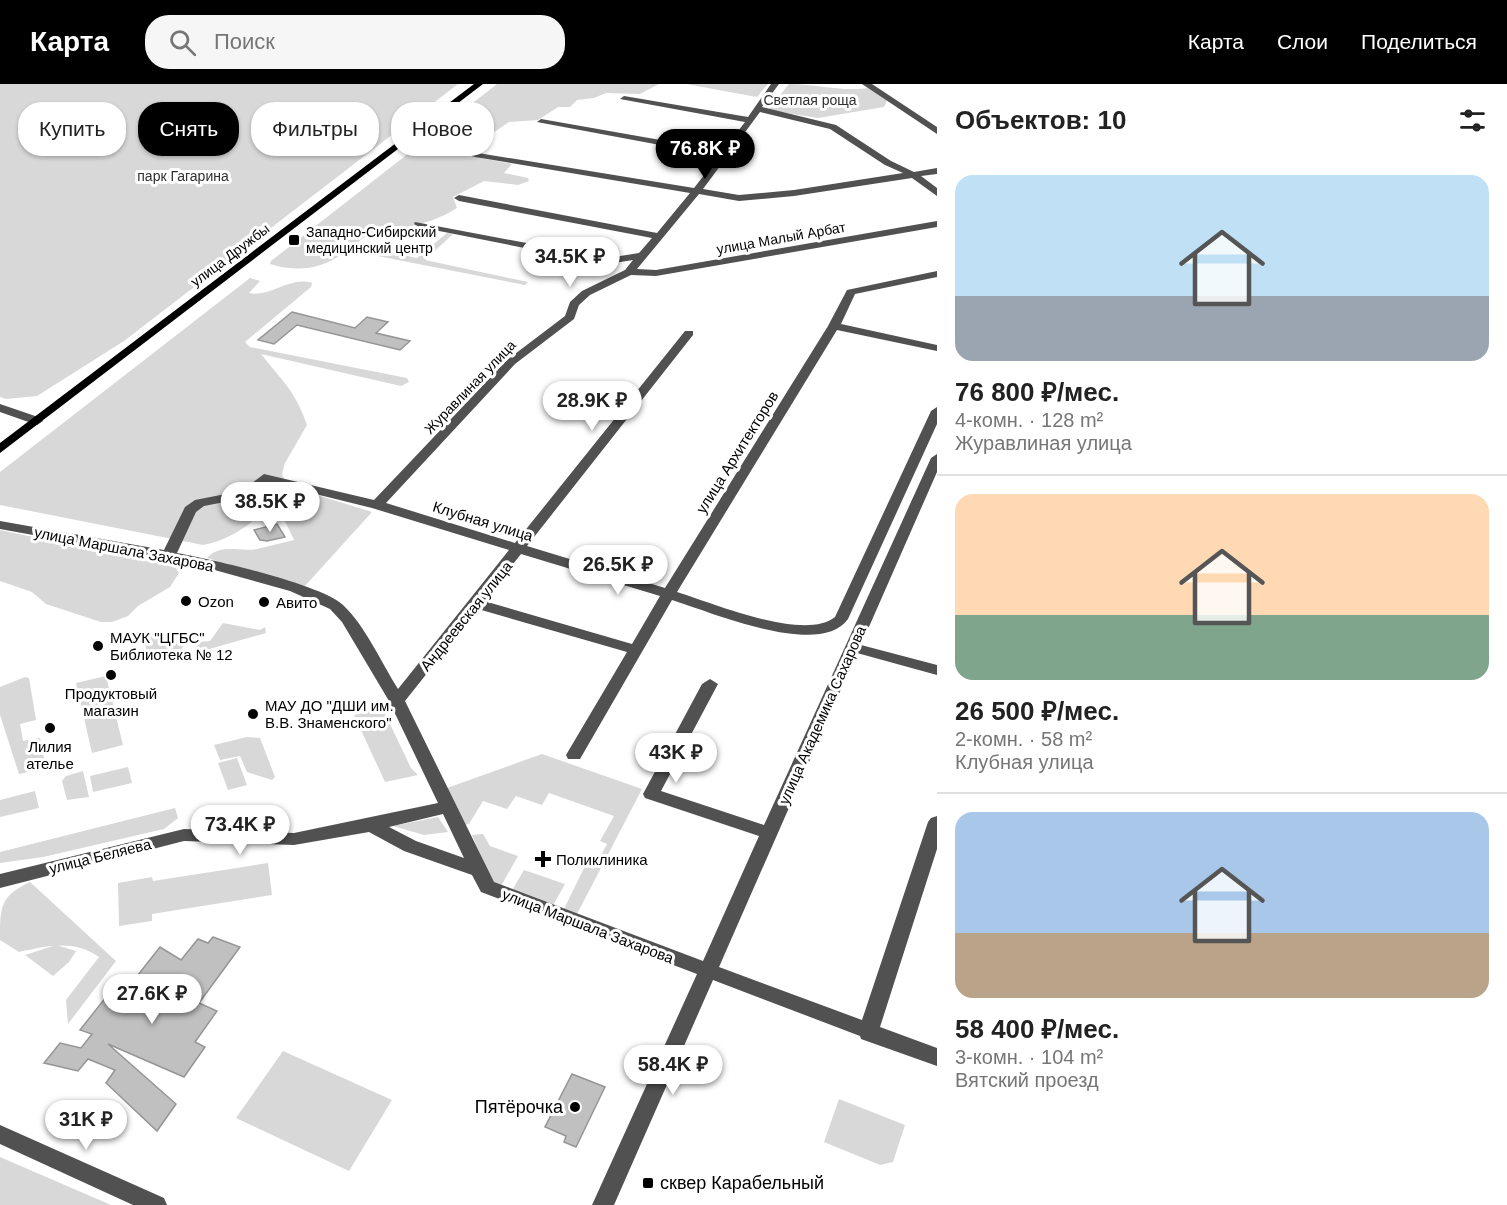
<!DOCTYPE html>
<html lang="ru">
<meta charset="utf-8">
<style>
body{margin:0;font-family:Helvetica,sans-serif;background:#f6f6f6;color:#222;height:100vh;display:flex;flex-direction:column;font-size:22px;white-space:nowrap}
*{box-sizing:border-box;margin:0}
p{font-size:20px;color:#767676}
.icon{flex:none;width:33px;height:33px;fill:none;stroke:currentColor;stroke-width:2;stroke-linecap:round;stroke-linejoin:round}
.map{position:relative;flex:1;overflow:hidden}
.panel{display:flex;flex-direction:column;background:#fff;width:570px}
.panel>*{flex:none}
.guide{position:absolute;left:18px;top:18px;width:570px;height:54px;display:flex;gap:12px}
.price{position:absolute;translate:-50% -51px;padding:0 14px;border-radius:21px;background:#fff;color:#222;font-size:20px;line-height:39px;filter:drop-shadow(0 2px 3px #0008)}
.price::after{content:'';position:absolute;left:50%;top:36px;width:18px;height:14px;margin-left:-9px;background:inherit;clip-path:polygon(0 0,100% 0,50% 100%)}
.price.on{background:#000;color:#fff}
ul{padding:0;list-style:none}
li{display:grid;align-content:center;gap:12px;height:318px;padding:0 18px}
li+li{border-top:2px solid #e0e0e0}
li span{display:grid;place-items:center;height:186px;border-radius:18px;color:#555}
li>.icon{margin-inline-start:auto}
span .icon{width:108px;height:108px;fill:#fffc;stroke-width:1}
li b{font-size:26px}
h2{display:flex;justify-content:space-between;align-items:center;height:72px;padding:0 18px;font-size:26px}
.pill{padding:0 21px;border-radius:24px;background:#fff;box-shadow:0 2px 4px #0004;font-size:21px;line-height:54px}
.pill.on{background:#000;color:#fff}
header{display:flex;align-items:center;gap:36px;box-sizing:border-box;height:84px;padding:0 30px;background:#000;color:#fff}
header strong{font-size:28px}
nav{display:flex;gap:33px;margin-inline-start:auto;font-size:21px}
.search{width:420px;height:54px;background:#f6f6f6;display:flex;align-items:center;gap:15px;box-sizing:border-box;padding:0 21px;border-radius:24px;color:#767676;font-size:22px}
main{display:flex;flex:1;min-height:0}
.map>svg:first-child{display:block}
.green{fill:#d8d8d8}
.building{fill:#c0c0c0;stroke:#959595;stroke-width:1.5}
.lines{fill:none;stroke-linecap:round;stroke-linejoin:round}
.minor{fill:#515151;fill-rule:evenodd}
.major{fill:#000;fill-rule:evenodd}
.poi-dot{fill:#000;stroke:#fff;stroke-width:2}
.labels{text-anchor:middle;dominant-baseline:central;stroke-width:6;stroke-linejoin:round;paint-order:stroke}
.far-park-label{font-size:14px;fill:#2f2f2f;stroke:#fff}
.far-poi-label{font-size:14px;fill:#000;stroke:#fff;text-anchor:start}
.far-street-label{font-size:14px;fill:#000;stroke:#fff}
.street-label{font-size:15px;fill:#000;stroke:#fff}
.poi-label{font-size:15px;fill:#000;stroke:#fff;text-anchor:start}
.near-poi-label{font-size:18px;fill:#000;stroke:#fff;text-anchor:end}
</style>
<header>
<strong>Карта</strong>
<div class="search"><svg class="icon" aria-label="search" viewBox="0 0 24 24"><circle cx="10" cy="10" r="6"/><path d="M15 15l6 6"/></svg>Поиск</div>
<nav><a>Карта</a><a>Слои</a><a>Поделиться</a></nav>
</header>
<main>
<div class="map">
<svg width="937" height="1121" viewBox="0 0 937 1121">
<rect width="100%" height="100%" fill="#fff"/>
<!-- green -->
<path class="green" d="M0,0H458L124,257L37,312L6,315L0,313Z
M497,0H659L640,10L606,9L594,14L577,16L570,23H558L538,36L509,38L475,61L474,67L481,74L512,80L504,89L528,94L529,97L518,101L484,97L453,113L457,124C440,135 422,140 403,144C385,148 372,146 358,158L361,162L417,174L447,149L453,150L425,176L528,198L525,201L347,166C324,185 299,189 270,180L271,177Z
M686,0H768L757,13Z
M789,0C814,0 844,8 868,4L887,16L884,23L818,34L768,26Z
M250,194L260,197L249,209C271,214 289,192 312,199L311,203L245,258L250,263L407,294L409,298L401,302L261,270C282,297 295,306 307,341L285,379L282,390L285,397C271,428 236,455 203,461L0,421V388Z
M288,402L372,428L305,502L207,474C221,459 238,468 257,465C269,462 282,459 294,456L284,435Z
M0,446L175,483L179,489L170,503L138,522L128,532L112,538H101L46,520L32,508L0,497Z
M223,539L260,546L265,543L266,549L195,569L199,558L210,557Z
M152,552L186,559L178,569L147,567L145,560Z
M106,592L123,661L92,669L76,599Z
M25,593L29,594L36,636L20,640L23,657L40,654L46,684L19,690L0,631V603Z
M379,617L411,684L418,691L385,698L354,631L373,627L370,619Z
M247,653L260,654L275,693L272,696L247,688L240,672L220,676L214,661Z
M542,670L642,705L576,832L563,827L585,782L594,785L607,760L600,757L614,732L549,709L542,721L516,712L507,725L483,717L469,740L464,741L447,704Z
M237,674L247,701L228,706L218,679Z
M128,683L132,699L93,708L90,692Z
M83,687L89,713L67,716L62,697L66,692Z
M35,707L39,724L0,733V716Z
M175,724L178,734L164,745L43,773L0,779V768Z
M438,733L448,748L424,751L393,742Z
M483,750L490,762L518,772L501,802L493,799L472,751Z
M268,779L272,811L152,830V837L119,842L118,799L152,793L153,797Z
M524,786L565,800L552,823L511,808Z
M30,798L116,877L68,940L66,916L99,873C73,855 47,862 19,868L0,856C0,823 0,812 30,798Z
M56,861L76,867L69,878L53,892L25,871Z
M283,967L392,1016L349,1087L236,1034Z
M839,1015L905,1041L893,1078L880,1081L824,1058Z
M0,1073L111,1121H0Z"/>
<!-- building -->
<path class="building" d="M292,228L355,244L367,233L388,238L376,249L410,257L400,266L297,241L274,260L258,256Z
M277,440L285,453L267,457L260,456L254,446Z
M213,853L240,863L199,919L217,927L195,958L205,963L184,993L108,960L176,1020L157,1047L106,999L115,986L88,975L78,987L44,979L60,959L81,964L92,950L80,946L114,903L123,910L160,863L181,876L198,855L208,859Z
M572,990L605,1003L576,1063L564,1058L566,1052L545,1043Z"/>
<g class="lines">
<!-- minor -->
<path class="minor" d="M771,0H779L762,23L836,41L891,77L914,88L937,84V90L921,92L937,104V112L912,94L794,112L739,117L699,110L637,185L656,186L937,137V143L656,192L631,191L590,211L579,221L574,235L515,280L386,419L515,459L685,247H693V251L527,462L665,504L828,242L847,206L937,187V193L855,210L841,240L937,261V267L837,246L677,508C713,519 804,558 835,533L931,327L937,323V340L848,535C820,575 711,528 672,516L580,675H568L566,671L627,568L478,525L405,617L494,798L703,877L759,752L645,714L643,710L702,600L710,595L718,600L661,707L764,741L931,374L937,370V388L861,561L937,581V591L857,569L719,883L862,936L928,738L931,734L937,732V765L880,943L937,964V982L861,955L860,952L713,896L614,1121H592L697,890L481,808L472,791L404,767L369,748L294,761L184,757L0,804V790L184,745L294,749L438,719L389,617L342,538L330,525L290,507L193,480L0,445V437L164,466L185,423L195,416L241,407L264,390L374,416L507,276L565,232L570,218L582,207L625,186L633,176L614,179L585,176L419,143L414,140L415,138L585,170L614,173L639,169L652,154L459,117L454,114L459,111L657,149L690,109L475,73L472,72V68L694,104L719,72L537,38L541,35L723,67L745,38L620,15L624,12L748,33ZM760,28L830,45L885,81L903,89L794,106L739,111L703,105ZM267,398L372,424L509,466L398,605C381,578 366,543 343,521C320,500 211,475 177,469L196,428L204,422L250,413ZM521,470L660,512L632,560L484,517ZM443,730L464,774L416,757L389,743Z
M862,0H872L937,43V50Z
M0,320L41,334L43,337L37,341L0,328Z
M0,1041L164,1114L167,1121H133L0,1060Z"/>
<!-- major -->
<path class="major" d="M474,0H483L0,369V359Z"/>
</g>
<!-- markers -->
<g class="poi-dot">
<rect x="288" y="150" width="12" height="12" rx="3"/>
<circle cx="186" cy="517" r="6"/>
<circle cx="264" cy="518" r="6"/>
<circle cx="98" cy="562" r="6"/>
<circle cx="111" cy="591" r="6"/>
<circle cx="253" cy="630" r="6"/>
<circle cx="50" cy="644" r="6"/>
<path d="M540 766h6v6h6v6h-6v6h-6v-6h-6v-6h6z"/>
<circle cx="575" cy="1023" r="6"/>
<rect x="642" y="1093" width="12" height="12" rx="3"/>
</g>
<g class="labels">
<!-- far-park labels -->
<g class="far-park-label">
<text x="810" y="16">Светлая роща</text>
<text x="183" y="92">парк Гагарина</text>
</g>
<!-- far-poi labels -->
<g class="far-poi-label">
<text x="306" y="148">Западно-Сибирский<tspan x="306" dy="16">медицинский центр</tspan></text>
</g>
<!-- far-street labels -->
<g class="far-street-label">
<text transform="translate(781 154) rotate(-10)">улица Малый Арбат</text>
<text transform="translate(230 171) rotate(-37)">улица Дружбы</text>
<text transform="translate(470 303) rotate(-46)">Журавлиная улица</text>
</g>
<!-- street labels -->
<g class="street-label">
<text transform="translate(737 368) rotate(-58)">улица Архитекторов</text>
<text transform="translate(483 437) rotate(17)">Клубная улица</text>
<text transform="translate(124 465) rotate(11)">улица Маршала Захарова</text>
<text transform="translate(466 532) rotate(-51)">Андреевская улица</text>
<text transform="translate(822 631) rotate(-66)">улица Академика Сахарова</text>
<text transform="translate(100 772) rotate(-14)">улица Беляева</text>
<text transform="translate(588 842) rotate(21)">улица Маршала Захарова</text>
</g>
<!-- poi labels -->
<g class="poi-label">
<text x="198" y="517">Ozon</text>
<text x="276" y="518">Авито</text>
<text x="110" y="553">МАУК "ЦГБС"<tspan x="110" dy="17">Библиотека № 12</tspan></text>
<text x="111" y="609" text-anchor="middle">Продуктовый<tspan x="111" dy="17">магазин</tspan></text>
<text x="265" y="621">МАУ ДО "ДШИ им.<tspan x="265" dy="17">В.В. Знаменского"</tspan></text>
<text x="50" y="662" text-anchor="middle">Лилия<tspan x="50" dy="17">ателье</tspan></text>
<text x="556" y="775">Поликлиника</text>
</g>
<!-- near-poi labels -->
<g class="near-poi-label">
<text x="563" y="1023">Пятёрочка</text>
<text x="660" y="1099" text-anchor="start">сквер Карабельный</text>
</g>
</g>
</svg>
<b class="price on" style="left:705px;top:96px">76.8K ₽</b>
<b class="price" style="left:570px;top:204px">34.5K ₽</b>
<b class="price" style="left:592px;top:348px">28.9K ₽</b>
<b class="price" style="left:270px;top:449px">38.5K ₽</b>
<b class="price" style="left:618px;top:512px">26.5K ₽</b>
<b class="price" style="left:676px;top:700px">43K ₽</b>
<b class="price" style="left:240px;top:772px">73.4K ₽</b>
<b class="price" style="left:152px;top:941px">27.6K ₽</b>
<b class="price" style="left:673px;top:1012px">58.4K ₽</b>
<b class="price" style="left:86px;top:1067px">31K ₽</b>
<div class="guide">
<a class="pill">Купить</a>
<a class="pill on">Снять</a>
<a class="pill">Фильтры</a>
<a class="pill">Новое</a>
</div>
</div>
<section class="panel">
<h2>Объектов: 10<svg class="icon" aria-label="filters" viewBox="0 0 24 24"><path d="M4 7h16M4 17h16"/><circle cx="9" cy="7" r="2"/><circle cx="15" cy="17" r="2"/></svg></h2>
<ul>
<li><span style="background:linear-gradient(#bfe0f5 65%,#9aa5b1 0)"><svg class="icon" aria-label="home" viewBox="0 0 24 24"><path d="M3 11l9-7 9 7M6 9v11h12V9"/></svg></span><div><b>76 800 ₽/мес.</b><p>4-комн. · 128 m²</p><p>Журавлиная улица</p></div></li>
<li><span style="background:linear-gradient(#ffd9b3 65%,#7fa58c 0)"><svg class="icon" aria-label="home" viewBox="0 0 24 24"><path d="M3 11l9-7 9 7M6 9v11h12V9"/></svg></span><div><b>26 500 ₽/мес.</b><p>2-комн. · 58 m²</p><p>Клубная улица</p></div></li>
<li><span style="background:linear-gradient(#a9c7e8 65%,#b9a48a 0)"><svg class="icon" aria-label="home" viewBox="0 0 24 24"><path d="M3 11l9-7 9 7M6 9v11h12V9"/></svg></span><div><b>58 400 ₽/мес.</b><p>3-комн. · 104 m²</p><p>Вятский проезд</p></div></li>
</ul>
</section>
</main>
